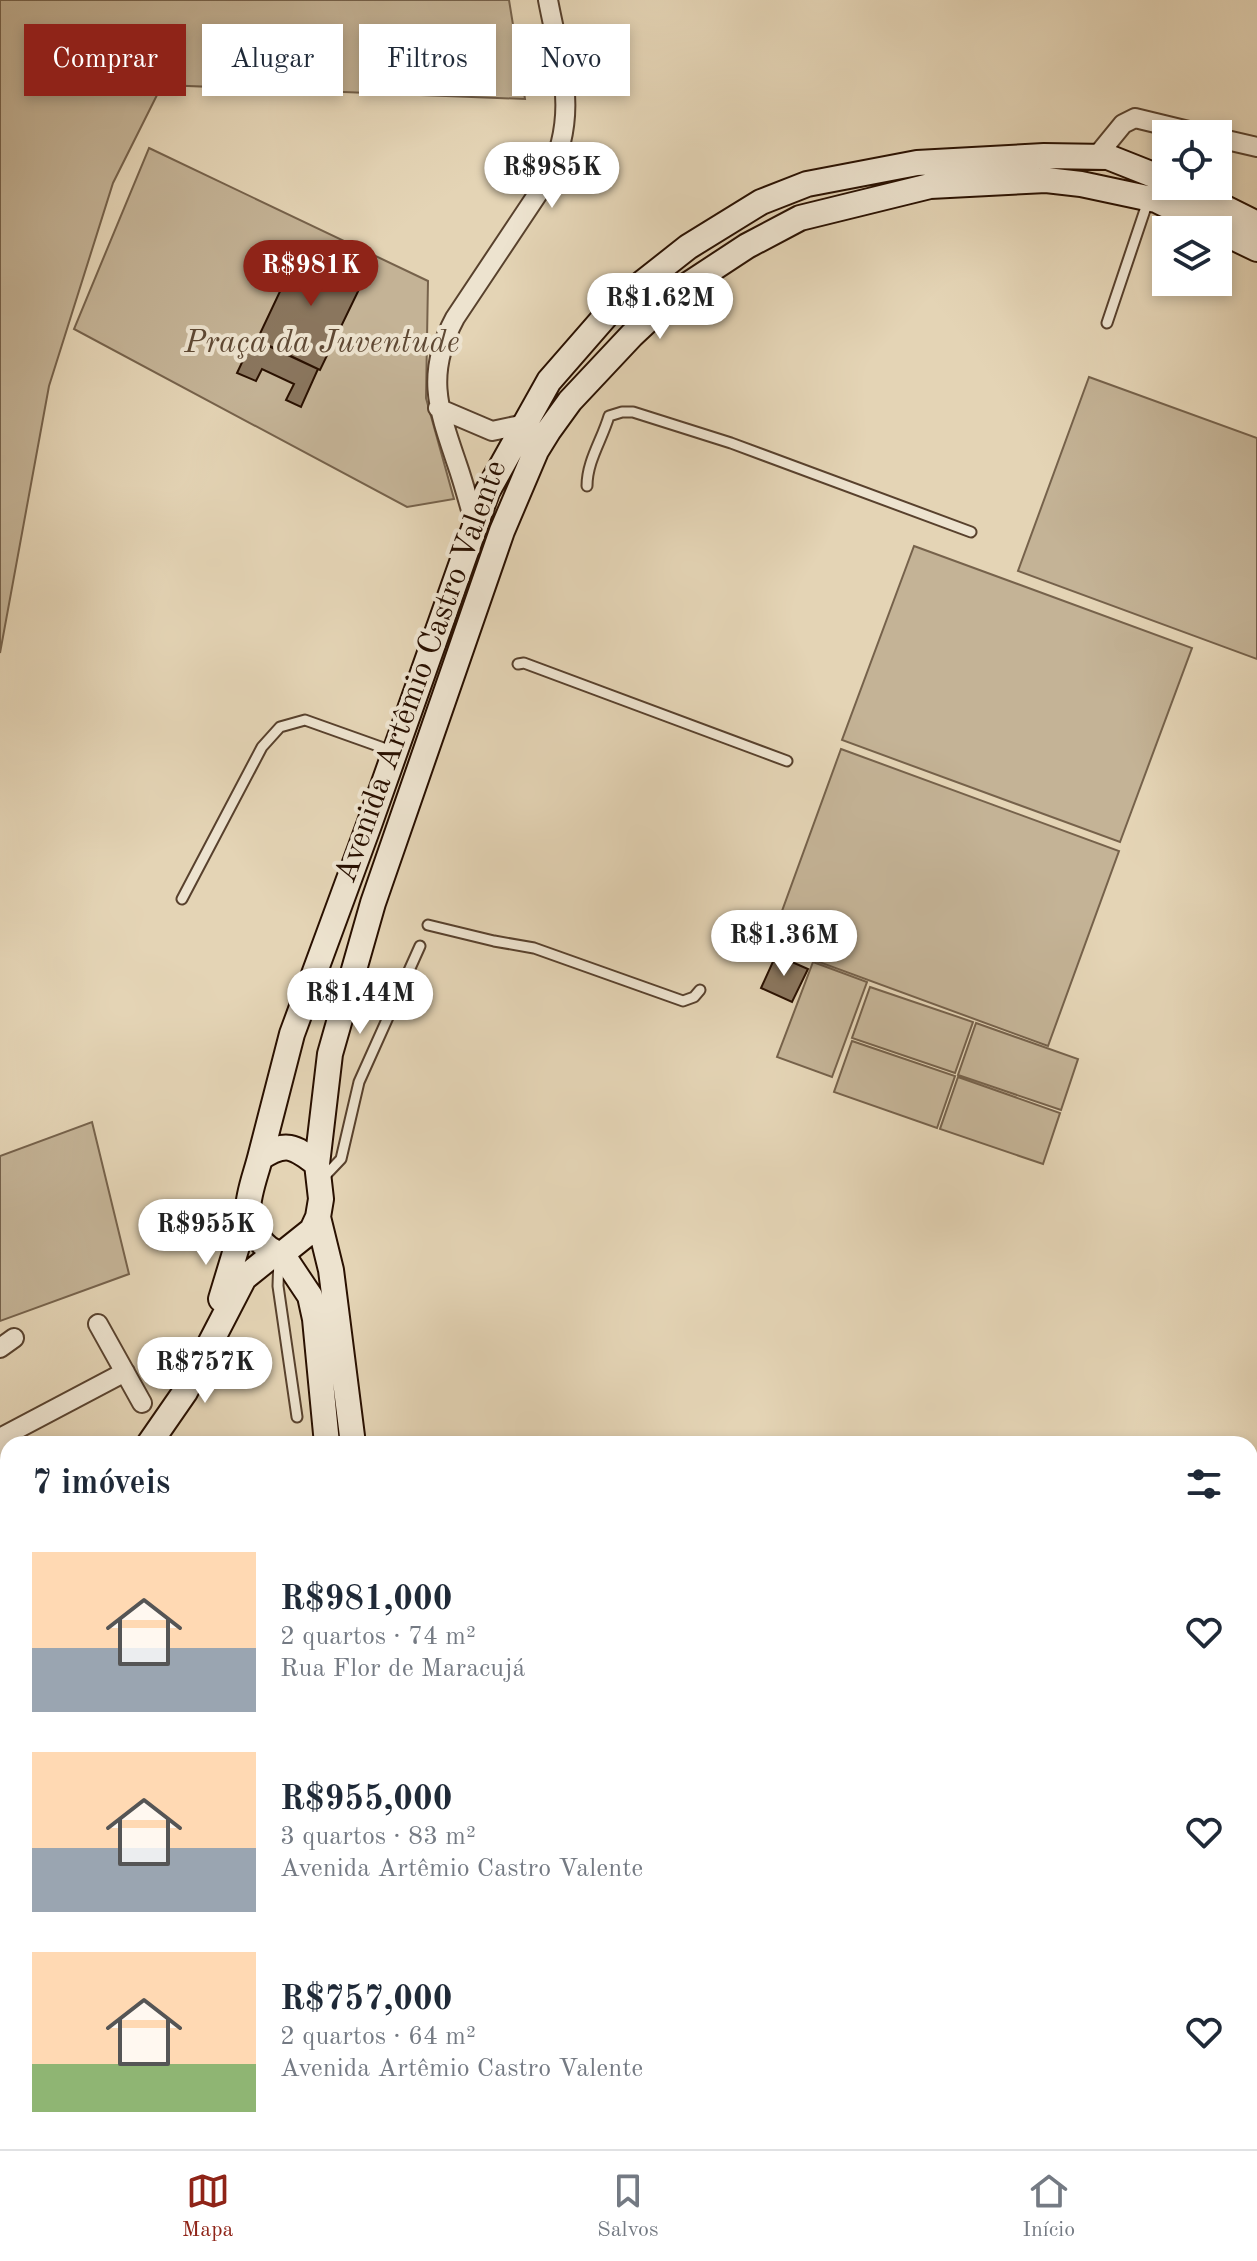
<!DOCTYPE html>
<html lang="pt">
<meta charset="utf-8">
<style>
body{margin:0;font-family:"Old Standard TT",serif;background:#f2f2f3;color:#1f2937;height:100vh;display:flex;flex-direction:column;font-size:30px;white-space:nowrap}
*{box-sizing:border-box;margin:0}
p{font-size:26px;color:#747a83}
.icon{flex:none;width:44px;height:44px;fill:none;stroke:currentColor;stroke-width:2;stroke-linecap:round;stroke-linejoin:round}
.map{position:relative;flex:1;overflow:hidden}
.sheet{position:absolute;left:0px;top:1436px;width:1258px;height:714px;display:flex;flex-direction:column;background:#fff;border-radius:24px 24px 0 0;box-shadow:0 4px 12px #0003}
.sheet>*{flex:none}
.hud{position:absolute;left:24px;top:24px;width:800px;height:72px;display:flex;gap:16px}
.controls{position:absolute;left:1152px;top:120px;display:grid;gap:16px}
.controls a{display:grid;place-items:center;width:80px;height:80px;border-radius:0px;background:#fff;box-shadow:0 4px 12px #0003;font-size:40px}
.price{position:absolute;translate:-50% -68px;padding:0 18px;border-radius:28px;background:#fff;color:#222;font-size:26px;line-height:52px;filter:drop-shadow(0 2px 4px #0008)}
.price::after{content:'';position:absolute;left:50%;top:48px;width:24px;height:18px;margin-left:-12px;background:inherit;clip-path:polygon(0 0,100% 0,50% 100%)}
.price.on{background:#8f2418;color:#fff}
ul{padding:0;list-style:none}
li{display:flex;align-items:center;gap:24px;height:200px;padding:0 32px}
li span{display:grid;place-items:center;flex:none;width:224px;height:160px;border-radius:0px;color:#555}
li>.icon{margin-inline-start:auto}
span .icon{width:96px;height:96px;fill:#fffc;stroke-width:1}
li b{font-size:34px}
h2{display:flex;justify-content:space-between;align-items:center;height:96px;padding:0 32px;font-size:34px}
.tag{padding:0 28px;border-radius:0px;background:#fff;box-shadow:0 4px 12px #0003;font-size:28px;line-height:72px}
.tag.on{background:#8f2418;color:#fff}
.dock{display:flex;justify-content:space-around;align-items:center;height:112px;border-top:2px solid #e0e1e3;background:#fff;font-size:22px;color:#747a83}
.dock a{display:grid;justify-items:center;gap:4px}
.dock .on{color:#8f2418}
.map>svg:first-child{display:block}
.green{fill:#c4b396;stroke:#76624b;stroke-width:2}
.building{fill:#8a765e;stroke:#291000;stroke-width:2}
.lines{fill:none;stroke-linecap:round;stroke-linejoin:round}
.service-casing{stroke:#58412d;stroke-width:13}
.minor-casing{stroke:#58412d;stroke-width:22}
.secondary-casing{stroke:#291000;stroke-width:28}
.service{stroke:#ede3cf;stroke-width:9}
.minor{stroke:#ede3cf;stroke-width:18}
.secondary{stroke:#ede3cf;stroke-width:24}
.labels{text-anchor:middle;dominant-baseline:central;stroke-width:8;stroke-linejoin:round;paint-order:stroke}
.park-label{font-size:32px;font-style:italic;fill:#5f4934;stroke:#ede3cf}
.street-label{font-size:32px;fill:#291000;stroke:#ede3cf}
</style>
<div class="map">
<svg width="1257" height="2149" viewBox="0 0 1257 2149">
<rect width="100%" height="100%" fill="#e4d4b5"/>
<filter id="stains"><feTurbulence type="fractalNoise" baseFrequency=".0025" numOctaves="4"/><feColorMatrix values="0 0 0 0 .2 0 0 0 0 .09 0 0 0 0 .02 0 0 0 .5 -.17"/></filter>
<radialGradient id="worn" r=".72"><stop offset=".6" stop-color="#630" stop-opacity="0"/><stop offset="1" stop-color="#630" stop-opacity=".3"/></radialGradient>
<!-- green -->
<path class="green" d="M0,0H509L525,99L162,85L113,183L49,386L0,653Z
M149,148L428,281L426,398L454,499L407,507L74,329Z
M1089,377L1257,438V659L1018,571Z
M914,546L1192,648L1120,842L842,740Z
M841,749L1119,851L1048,1046L770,944Z
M813,962L867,982L832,1077L777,1057Z
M870,987L973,1022L955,1073L852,1038Z
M976,1023L1078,1059L1061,1110L958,1075Z
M852,1041L955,1076L937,1128L834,1092Z
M958,1077L1060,1113L1043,1164L940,1129Z
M92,1122L129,1274L0,1321V1156Z"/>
<!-- building -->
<path class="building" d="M301,247L365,277L320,370L257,340Z
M253,339L318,369L301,407L286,400L294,384L262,369L256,381L237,373Z
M776,955L808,969L792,1002L761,988Z"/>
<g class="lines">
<!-- service casing -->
<g class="service-casing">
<path id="service" d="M1107,323L1148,201
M587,486C587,461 602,440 609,416L622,412H633L731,443L971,532
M518,664L524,663L787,761
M182,899L262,747L280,727L305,720L392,751
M428,925L494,941L534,948L683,1001L694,997L700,990
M322,1179L341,1159L359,1082L420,946
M279,1257L278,1286L297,1417"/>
</g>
<!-- minor casing -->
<g class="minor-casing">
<path id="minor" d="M1218,138L1257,147
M1096,157L1123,124L1135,118L1201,134
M438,408L492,431L525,424
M475,524C469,504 464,484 457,464C438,408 425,374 455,318L547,180C580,114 561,68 548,0
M98,1324L142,1403
M0,1348L14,1338
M0,1438L125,1372
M0,1447L8,1464
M0,1494L8,1490
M0,1570L8,1565
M0,1873L8,1879
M228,2142L238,2149
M378,2142L386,2149"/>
</g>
<!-- secondary casing -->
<g class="secondary-casing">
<path id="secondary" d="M1181,186L1257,224
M260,1158L292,1034L369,825L487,492L549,381L617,303L688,247L761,202L807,184L917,163L1044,156L1108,157L1166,180
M317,1164L330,1054L373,903L502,531L536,451L549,430L570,401L632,335L680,290L747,246L800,218L930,186L1046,180L1081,184L1156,200L1257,249
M318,1217L312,1230L282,1254C264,1252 249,1228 248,1210C248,1194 256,1174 260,1158C286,1141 294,1146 317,1164L321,1199L318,1217L331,1270L353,1444
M282,1254L310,1296L315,1319L327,1444
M221,1299L248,1210
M149,1444L185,1392L244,1278L275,1253
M0,1648L8,1636
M585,2142L593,2149
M620,2142L628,2149"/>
</g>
<!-- service -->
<use href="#service" class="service"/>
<!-- minor -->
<use href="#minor" class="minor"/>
<!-- secondary -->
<use href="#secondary" class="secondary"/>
</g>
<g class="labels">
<!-- park labels -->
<g class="park-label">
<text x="322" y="344">Praça da Juventude</text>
</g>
<!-- street labels -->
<g class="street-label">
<text transform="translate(422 672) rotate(-70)">Avenida Artêmio Castro Valente</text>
</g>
</g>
<rect width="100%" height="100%" filter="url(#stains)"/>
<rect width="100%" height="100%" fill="url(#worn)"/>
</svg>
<div class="controls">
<a><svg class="icon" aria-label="locate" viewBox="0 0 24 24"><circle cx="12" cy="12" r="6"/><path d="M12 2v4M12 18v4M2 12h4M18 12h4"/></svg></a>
<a><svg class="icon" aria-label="layers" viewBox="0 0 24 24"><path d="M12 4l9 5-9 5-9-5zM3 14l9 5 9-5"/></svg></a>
</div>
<b class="price" style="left:552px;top:210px">R$985K</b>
<b class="price on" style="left:311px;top:308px">R$981K</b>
<b class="price" style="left:660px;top:341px">R$1.62M</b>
<b class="price" style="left:784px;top:978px">R$1.36M</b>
<b class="price" style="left:360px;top:1036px">R$1.44M</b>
<b class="price" style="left:206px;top:1267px">R$955K</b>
<b class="price" style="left:205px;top:1405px">R$757K</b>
<div class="hud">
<a class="tag on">Comprar</a>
<a class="tag">Alugar</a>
<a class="tag">Filtros</a>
<a class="tag">Novo</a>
</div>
<section class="sheet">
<h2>7 imóveis<svg class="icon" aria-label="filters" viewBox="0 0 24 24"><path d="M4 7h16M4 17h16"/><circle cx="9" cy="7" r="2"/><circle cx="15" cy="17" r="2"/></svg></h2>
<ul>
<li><span style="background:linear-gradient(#ffd9b3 60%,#9aa5b1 0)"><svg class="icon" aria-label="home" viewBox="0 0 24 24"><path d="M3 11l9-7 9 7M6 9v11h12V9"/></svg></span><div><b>R$981,000</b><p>2 quartos · 74 m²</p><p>Rua Flor de Maracujá</p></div><svg class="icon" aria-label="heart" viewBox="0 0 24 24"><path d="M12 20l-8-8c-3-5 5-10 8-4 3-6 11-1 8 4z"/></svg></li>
<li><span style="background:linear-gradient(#ffd9b3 60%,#9aa5b1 0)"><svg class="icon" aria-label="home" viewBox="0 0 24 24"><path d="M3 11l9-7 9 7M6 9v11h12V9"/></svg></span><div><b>R$955,000</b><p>3 quartos · 83 m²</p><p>Avenida Artêmio Castro Valente</p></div><svg class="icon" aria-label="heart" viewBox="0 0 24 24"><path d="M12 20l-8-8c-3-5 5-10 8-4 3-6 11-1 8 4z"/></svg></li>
<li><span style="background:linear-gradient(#ffd9b3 70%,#8fb573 0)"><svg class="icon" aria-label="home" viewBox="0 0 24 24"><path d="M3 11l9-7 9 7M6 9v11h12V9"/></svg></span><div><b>R$757,000</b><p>2 quartos · 64 m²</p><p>Avenida Artêmio Castro Valente</p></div><svg class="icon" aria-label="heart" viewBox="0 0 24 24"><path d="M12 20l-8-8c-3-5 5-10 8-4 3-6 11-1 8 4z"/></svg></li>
</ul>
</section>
</div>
<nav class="dock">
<a class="on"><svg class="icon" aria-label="map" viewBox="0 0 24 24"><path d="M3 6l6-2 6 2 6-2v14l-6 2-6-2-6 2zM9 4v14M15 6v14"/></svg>Mapa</a>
<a><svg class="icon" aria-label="saved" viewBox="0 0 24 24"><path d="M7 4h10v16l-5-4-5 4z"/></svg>Salvos</a>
<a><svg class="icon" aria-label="home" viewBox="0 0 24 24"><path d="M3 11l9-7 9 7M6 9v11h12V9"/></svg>Início</a>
</nav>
